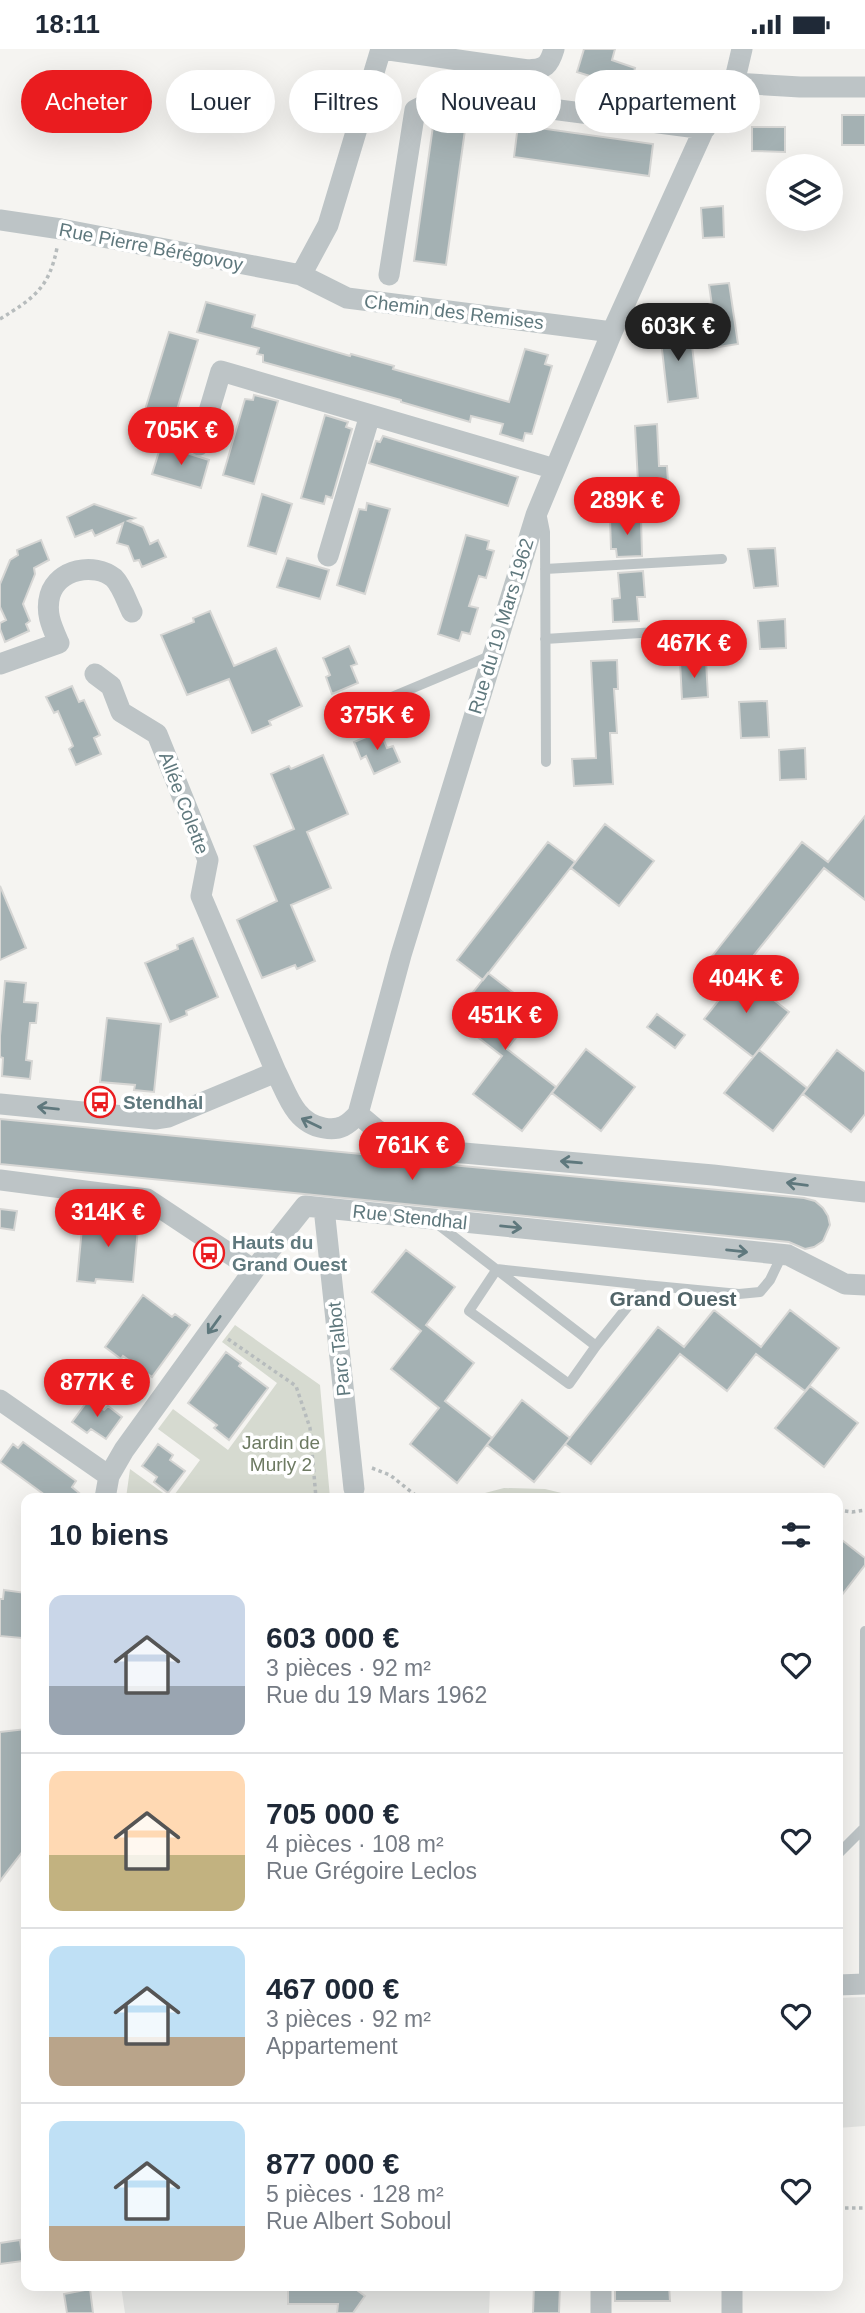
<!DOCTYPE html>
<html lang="fr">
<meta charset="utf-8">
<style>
body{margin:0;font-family:Helvetica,sans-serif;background:#f6f6f7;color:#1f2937;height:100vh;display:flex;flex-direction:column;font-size:26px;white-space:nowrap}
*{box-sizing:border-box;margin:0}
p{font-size:23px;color:#747a83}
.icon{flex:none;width:38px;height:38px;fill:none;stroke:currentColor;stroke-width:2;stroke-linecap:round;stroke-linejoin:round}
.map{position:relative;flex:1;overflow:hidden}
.side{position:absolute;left:21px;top:1444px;width:822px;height:798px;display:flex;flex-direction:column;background:#fff;border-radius:14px;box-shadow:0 7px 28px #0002}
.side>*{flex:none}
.banner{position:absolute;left:21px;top:21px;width:824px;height:63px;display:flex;gap:14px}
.controls{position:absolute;left:766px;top:105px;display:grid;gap:14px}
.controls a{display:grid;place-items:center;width:77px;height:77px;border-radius:50%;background:#fff;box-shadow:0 7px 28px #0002;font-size:35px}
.price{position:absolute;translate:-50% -60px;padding:0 16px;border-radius:24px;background:#ea1c1f;color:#fff;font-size:23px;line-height:46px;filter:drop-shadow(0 2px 4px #0008)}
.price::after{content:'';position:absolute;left:50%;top:42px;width:21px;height:16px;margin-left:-10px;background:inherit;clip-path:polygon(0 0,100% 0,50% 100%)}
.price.selected{background:#222;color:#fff}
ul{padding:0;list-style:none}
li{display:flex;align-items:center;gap:21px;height:175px;padding:0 28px}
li+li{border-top:2px solid #e0e1e3}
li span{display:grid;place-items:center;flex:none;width:196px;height:140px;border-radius:14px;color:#555}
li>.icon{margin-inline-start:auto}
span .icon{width:84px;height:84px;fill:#fffc;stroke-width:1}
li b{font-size:30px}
h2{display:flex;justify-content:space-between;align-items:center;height:84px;padding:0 28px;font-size:30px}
.chip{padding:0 24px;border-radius:32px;background:#fff;box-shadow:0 7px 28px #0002;font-size:24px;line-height:63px}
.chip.selected{background:#ea1c1f;color:#fff}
.status{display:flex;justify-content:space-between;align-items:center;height:49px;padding:0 35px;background:#fff;direction:ltr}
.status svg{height:19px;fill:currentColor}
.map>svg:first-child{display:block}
.built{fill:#e3e4e2}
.garden{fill:#d6dad0}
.building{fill:#a4b1b3;stroke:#d6d6d4;stroke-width:2}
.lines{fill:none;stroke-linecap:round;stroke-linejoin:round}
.path{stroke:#b7bcbd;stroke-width:3.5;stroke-dasharray:3.5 3.5;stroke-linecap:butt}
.lane{stroke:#bdc4c6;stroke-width:10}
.street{stroke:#bdc4c6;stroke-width:21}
.oneway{stroke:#5f787d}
.labels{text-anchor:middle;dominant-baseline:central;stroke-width:7;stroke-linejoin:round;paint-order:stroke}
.street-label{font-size:19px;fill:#5f787d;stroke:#fff}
.poi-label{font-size:19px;font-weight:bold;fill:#5f787d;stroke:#fff;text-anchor:start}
.park-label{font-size:19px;fill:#6d7a62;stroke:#fff}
.neighbourhood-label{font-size:21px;font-weight:bold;fill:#516468;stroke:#fff}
</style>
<div class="status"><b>18:11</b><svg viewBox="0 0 49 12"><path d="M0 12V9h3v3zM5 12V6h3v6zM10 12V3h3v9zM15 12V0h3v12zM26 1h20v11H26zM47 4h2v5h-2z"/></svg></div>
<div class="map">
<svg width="865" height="2264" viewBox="0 0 865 2264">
<rect width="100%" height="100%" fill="#f5f4f1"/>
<!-- built -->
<path class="built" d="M865,1948V2077L838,2079V1949Z
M121,2237H490L489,2264H125Z"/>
<!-- garden -->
<path class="garden" d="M235,1276L320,1336L330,1449H172L200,1411L158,1380L173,1360L228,1401L277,1334L222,1293Z
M130,1420L170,1449H126Z
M504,1439L545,1440L582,1449H466Z"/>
<!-- building -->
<path class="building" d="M584,0H615L612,11L635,19L631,35L607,28L606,32L577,23Z
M842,66H865V96H842Z
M518,76L653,95L649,127L514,108Z
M433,77L465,81L446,216L414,212Z
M752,78H785V103L752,102Z
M723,157L724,188L703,189L701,159Z
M729,234L738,295L718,298L709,236Z
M206,253L255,266L252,278L350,307L351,305L394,317L393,320L509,353L525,300L548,306L545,315L552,317L532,385L525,384L523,392L500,385L503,375L471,367L470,373L401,353V351L263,313V306L257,305L259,299L197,283Z
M680,272L682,290L691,288L698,349L668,353L659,274Z
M169,283L198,291L170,384L140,377Z
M254,346L278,352L254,435L223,426L245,350L253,351Z
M325,366L348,373L346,378L352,380L332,449L326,447L324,455L301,449Z
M657,375L659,417H667L669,450L639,452L635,377Z
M383,387L518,428L508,457L369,414L376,392L380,393Z
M161,396L209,411L201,439L152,425Z
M262,445L292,455L276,505L248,497Z
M367,454L390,460L365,545L337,536L359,460L366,461Z
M94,455L135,469L128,472L143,478L150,495L158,491L166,508L142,518L139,511L134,512L128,497L117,494L123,474L95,487L92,481L75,488L67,468Z
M641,468L642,507L617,508L616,500H611L610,470Z
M466,486L489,492L487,500L494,502L486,529L479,527L469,557L478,559L470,585L462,583L459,592L438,585Z
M41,491L49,511L34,519L35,525L23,555L30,572L26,575L29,582L5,593L0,580V574L6,571L0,558V535L10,511L18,506L17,501Z
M775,499L778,537L754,539L748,500Z
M287,509L329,521L320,550L277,538Z
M643,522L645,548H637L639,572L613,573L612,550L620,549L618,524Z
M210,562L234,617L276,599L302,657L269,672L271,676L252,684L229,630L187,646L161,586L194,573L193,569Z
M785,570L786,599L760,600L758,572Z
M349,597L357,615L351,617L358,634L332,645L326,628L330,626L323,609Z
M617,611L618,640H614L617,684H610L613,735L574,737L572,710L596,709L591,612Z
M706,611L708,648L682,650L680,613Z
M72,637L79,653L84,651L100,686L94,689L101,705L76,716L69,700L73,697L58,662L54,664L46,648Z
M767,652L769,688L741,689L739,653Z
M380,682L387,699L393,697L400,713L374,725L366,707L361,710L354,693Z
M805,699L806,730L780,731L779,701Z
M323,706L348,765L307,783L331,839L291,856L315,912L297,920L295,916L262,929L237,871L277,852L254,797L294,780L271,725L289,717L291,720Z
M865,767V851L824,819L734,931L709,911L802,793L828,813Z
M605,775L654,812L619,857L571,819Z
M548,793L575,813L483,931L457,911Z
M0,837L26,899L0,911Z
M193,889L218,948L186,962L187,966L170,973L145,914L178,900L177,896Z
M488,924L537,962L507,1000L556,1038L522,1082L473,1045L502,1007L453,969Z
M740,924L789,963L753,1008L704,970Z
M5,932L26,934L24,953L38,954L36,974H30L26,1011L32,1012L30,1030L2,1027L3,1009L0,1008V987Z
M657,965L685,986L675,999L647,978Z
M107,969L161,975L154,1043L134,1041L135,1036L100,1033Z
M586,1000L635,1038L601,1082L552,1044Z
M759,1001L807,1039L773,1082L724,1044Z
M837,1001L865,1023V1065L851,1083L803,1045Z
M0,1070L423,1111L440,1115L804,1149L815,1152L823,1159L828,1167L830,1176L823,1192L814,1198L805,1200L789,1193L0,1115Z
M0,1160L17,1162L14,1181L0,1179Z
M120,1167L139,1169L133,1233L96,1230L95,1234L77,1232L83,1168L119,1171Z
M406,1201L455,1238L426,1276L474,1314L445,1352L492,1389L457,1434L410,1395L439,1359L391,1320L421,1282L372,1243Z
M143,1246L172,1268L175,1265L190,1276L152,1328L123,1307L121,1310L105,1298Z
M714,1261L761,1298L790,1261L839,1299L805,1342L756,1305L727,1342L680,1305L591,1415L565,1395L658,1278L684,1298Z
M226,1303L241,1314L239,1317L268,1339L229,1391L214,1379L217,1376L188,1354Z
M810,1337L858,1374L824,1418L775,1379Z
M89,1350L104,1361L108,1357L122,1368L106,1390L91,1380L87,1384L72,1373Z
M522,1351L570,1389L534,1433L487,1396Z
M23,1393L76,1432L72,1438L85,1449H49L0,1413L13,1395L18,1399Z
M158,1395L173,1406L170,1411L185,1422L168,1444L154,1433L157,1428L142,1417Z
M838,1488L865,1509V1516L838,1551Z
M4,1541L26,1544L22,1589L0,1587V1550H3Z
M26,1680V1798L0,1832V1683Z
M20,2191L23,2212L0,2215V2194Z
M288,2236H358L357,2241L365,2247L353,2264H337L338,2255H288Z
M534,2236H560L559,2264H533Z
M669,2236L670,2252H615V2238Z
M90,2240L93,2264H67L64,2245Z"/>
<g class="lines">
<!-- path -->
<path class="path" d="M0,270C34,249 49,239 57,199
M228,1290L296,1337L310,1379L316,1449
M372,1419L390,1426L419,1449
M838,1461L852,1463L865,1461
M838,2159H865"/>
<!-- lane -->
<path class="lane" d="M541,463L545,483L546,713
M545,520L722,510
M545,590L720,579
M339,670L492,606
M436,1174L596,1297L645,1236L739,1245L760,1243L770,1231L782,1206
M596,1297L569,1335L469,1262L497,1220L645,1236
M838,1805L864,1779
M864,1935L865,1582"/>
<!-- street -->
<path class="street" d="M382,0L528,21C545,20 549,17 554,0
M734,34L800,38H865
M0,171L61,180L301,226L347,249L612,283
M301,226L328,176L381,0
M389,226L415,61L444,46L705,80
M199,396L221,322L555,420
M328,507L370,366
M0,615L59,594C52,578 45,564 50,546C58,520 94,513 114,529C122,537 127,553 132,563
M95,625L111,637L121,663L157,685L208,811L201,847L276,1023
M0,1055L155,1070L168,1068L276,1023C288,1047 295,1074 324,1079C340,1082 348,1076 358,1065L377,1081L392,1089L441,1102L713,1126L865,1143
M358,1065L401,906L536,466L612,283L714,58L734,34L742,0
M0,1131L147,1150L254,1221
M324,1159L354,1440
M0,1351L109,1427
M105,1449L109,1427L124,1401L254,1221L305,1157L788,1206L845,1235L865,1236
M838,1936L865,1935
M601,2236V2264
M732,2264V2236"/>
</g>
<!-- one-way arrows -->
<defs><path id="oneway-shaft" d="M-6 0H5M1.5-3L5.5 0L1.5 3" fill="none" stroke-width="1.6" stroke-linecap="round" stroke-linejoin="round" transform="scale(1.75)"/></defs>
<g class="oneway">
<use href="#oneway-shaft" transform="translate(48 1059) rotate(-174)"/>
<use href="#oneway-shaft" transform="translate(311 1074) rotate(-154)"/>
<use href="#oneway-shaft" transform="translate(571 1113) rotate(-175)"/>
<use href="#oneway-shaft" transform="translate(797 1135) rotate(-173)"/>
<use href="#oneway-shaft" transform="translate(511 1178) rotate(6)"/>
<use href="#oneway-shaft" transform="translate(737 1202) rotate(6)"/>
<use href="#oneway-shaft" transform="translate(214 1276) rotate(126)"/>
</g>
<!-- icons -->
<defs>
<g id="bus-ring" transform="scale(1.575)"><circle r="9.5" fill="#fff" stroke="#ea1c1f" stroke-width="1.5"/><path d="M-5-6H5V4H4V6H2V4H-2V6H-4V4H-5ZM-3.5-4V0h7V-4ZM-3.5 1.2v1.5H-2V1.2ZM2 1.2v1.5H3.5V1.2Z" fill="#ea1c1f"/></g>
</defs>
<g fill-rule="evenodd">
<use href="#bus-ring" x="100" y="1053"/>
<use href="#bus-ring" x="209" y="1204"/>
</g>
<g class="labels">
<!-- street labels -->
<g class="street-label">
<text transform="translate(151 198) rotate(11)">Rue Pierre Bérégovoy</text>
<text transform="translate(454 263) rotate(7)">Chemin des Remises</text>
<text transform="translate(501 577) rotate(-73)">Rue du 19 Mars 1962</text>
<text transform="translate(184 754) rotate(69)">Allée Colette</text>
<text transform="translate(410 1168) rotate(6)">Rue Stendhal</text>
<text transform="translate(339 1300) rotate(-96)">Parc Talbot</text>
</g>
<!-- poi labels -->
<g class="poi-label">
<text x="123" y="1053">Stendhal</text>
<text x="232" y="1193">Hauts du<tspan x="232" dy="22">Grand Ouest</tspan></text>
</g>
<!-- park labels -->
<g class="park-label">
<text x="281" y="1393">Jardin de<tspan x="281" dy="22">Murly 2</tspan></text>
</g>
<!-- neighbourhood labels -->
<g class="neighbourhood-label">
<text x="673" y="1249">Grand Ouest</text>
</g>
</g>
</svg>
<div class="controls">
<a><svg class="icon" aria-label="layers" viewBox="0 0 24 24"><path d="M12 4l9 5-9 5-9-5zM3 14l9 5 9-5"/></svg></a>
</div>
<b class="price selected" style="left:678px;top:314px">603K €</b>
<b class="price" style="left:181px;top:418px">705K €</b>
<b class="price" style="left:627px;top:488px">289K €</b>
<b class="price" style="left:694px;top:631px">467K €</b>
<b class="price" style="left:377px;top:703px">375K €</b>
<b class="price" style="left:746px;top:966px">404K €</b>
<b class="price" style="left:505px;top:1003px">451K €</b>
<b class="price" style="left:412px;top:1133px">761K €</b>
<b class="price" style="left:108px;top:1200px">314K €</b>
<b class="price" style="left:97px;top:1370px">877K €</b>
<div class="banner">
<a class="chip selected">Acheter</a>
<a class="chip">Louer</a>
<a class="chip">Filtres</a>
<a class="chip">Nouveau</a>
<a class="chip">Appartement</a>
</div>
<section class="side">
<h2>10 biens<svg class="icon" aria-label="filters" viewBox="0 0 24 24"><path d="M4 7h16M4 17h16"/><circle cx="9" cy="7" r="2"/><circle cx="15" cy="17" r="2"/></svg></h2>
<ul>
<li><span style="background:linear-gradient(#c9d6e8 65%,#9aa5b1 0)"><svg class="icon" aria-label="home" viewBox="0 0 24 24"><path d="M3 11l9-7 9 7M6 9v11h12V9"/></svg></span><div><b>603 000 €</b><p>3 pièces · 92 m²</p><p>Rue du 19 Mars 1962</p></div><svg class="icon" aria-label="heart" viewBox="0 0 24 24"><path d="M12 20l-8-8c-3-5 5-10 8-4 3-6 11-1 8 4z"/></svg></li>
<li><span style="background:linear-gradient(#ffd9b3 60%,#c2b280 0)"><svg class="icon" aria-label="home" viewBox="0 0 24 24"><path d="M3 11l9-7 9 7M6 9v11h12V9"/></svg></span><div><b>705 000 €</b><p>4 pièces · 108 m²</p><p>Rue Grégoire Leclos</p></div><svg class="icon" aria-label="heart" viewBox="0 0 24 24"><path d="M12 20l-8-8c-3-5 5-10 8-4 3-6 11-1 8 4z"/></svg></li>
<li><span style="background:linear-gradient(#bfe0f5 65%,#b9a48a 0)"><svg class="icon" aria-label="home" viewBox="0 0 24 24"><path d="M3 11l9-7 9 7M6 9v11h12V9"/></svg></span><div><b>467 000 €</b><p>3 pièces · 92 m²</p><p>Appartement</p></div><svg class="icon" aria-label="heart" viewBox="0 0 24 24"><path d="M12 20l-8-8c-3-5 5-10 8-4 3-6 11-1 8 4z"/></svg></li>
<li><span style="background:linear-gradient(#bfe0f5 75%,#b9a48a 0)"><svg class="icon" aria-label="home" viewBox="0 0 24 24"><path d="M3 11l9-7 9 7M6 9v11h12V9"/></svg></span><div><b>877 000 €</b><p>5 pièces · 128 m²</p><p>Rue Albert Soboul</p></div><svg class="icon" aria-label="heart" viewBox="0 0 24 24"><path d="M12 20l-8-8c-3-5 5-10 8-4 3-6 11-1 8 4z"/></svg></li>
</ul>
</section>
</div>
